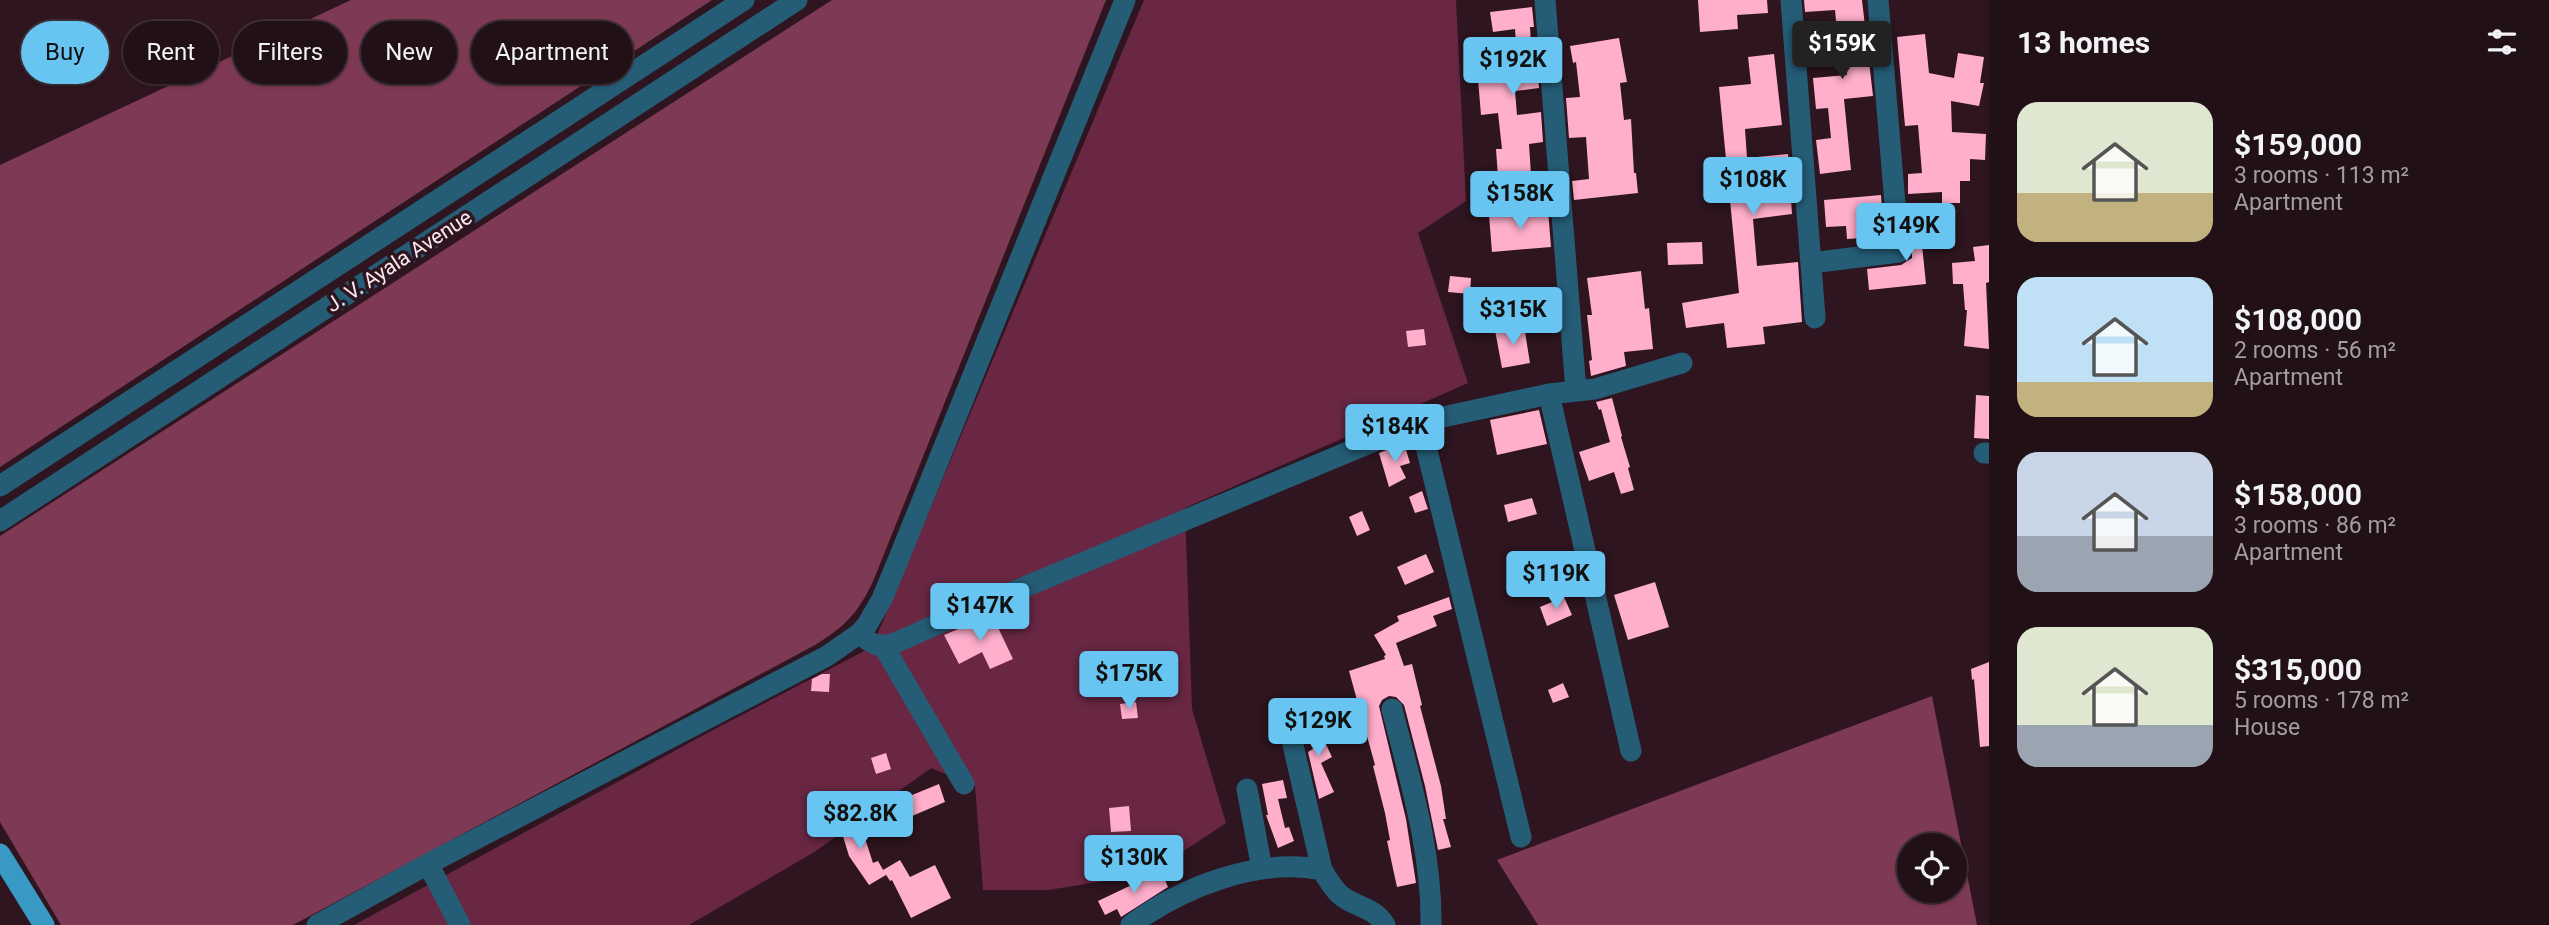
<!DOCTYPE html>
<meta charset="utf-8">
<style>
body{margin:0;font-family:Roboto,sans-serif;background:#2e1e24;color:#f1f3f6;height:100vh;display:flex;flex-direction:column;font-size:26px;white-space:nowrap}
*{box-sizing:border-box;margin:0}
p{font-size:23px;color:#a29da1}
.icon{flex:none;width:38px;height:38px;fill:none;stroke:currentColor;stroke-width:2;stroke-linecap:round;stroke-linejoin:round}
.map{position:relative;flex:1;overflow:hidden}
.panel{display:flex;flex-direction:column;background:#221017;width:560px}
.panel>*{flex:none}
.guide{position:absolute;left:21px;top:21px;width:665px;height:63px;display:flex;gap:14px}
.fabs{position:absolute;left:1897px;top:833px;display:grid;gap:14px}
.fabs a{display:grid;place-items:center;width:70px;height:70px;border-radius:50%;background:#221017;box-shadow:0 2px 5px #0004,0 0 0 2px #3f3036;font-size:35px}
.price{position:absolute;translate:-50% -60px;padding:0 16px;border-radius:7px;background:#68c4f0;color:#111;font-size:23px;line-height:46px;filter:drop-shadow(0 2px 4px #0008)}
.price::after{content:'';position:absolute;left:50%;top:42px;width:21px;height:16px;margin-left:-10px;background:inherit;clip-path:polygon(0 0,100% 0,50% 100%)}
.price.active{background:#222;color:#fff}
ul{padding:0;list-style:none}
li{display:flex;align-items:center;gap:21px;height:175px;padding:0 28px}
li span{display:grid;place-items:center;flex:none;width:196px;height:140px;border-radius:21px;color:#555}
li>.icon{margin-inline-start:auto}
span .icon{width:84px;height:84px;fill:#fffc;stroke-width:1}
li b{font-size:30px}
h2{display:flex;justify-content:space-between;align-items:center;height:84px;padding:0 28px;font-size:30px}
.pill{padding:0 24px;border-radius:32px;background:#221017;box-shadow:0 2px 5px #0004,0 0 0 2px #3f3036;font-size:24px;line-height:63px}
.pill.active{background:#68c4f0;color:#111}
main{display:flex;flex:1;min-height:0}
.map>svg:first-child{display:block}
.green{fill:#692744}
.forest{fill:#7e3955;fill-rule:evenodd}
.building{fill:#ffaecb}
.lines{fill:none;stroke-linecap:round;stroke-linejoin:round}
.minor{stroke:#255d77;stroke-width:21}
.major{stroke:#3999c5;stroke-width:21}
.labels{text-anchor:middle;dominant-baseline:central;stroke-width:7;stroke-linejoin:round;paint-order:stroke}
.street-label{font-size:21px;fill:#fbe9ee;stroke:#2e151f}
</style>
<main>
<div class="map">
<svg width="1989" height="925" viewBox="0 0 1989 925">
<rect width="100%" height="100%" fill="#2e151f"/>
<!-- green -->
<path class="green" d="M1144,0H1456L1466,201L1418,233L1468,383L1185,508L1192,709L1226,823L1149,874L1048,890H983L975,786L931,768L816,851L689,925H354L713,730L872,647Z"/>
<!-- forest -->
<path class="forest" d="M351,0H712L0,467V165Z
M832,0H1106L874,579C859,612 846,626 815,645L293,925H61L0,822V536Z
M1932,696L1977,925H1538L1497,860ZM1909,845H1955V891H1909Z"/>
<!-- building -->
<path class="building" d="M1698,0H1767L1768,13L1737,15L1738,29L1700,32Z
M1804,0H1862L1873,96L1844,99L1851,170L1820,174L1816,140L1831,138L1828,108L1816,109L1813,78L1847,75L1845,52H1839L1835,10L1805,12Z
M1532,7L1534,27H1530L1533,74H1538L1539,88L1515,91L1517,115L1541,112L1543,142L1529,144L1531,175L1498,177L1496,149H1502L1498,113L1481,115L1478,79L1518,76L1515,29L1493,32L1490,12Z
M1925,34L1929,73L1954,78L1958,53L1984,57L1980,83H1984L1979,106L1951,101L1952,132L1986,134L1985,160L1970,159V181H1960V203H1942V192L1908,194V174L1922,173L1918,125L1905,126L1897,37Z
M1619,38L1627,82L1620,83L1624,120L1631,119L1634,173H1636L1638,193L1574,200L1572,181L1589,179L1586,137L1569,138L1566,98L1580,97L1576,62L1573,63L1570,46Z
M1774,54L1782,125L1745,129L1747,158L1788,154L1792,214L1753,219L1757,266L1798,262L1802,322L1763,327L1765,344L1727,348L1724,323L1686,328L1682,303L1739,293L1719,87L1751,84L1748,57Z
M1881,195L1883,223L1862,224L1863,238L1847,239L1846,226L1826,227L1824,200Z
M1548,210L1551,247L1492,252L1489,215Z
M1912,222H1933L1934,245H1922L1926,284L1869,290L1867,269L1901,265L1912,258Z
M1702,242L1703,264L1668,265L1667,243Z
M1989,245V282L1986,283L1989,349L1964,346L1967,310H1965L1963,284H1953L1952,263L1975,261L1973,247Z
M1641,271L1645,309L1649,308L1653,349L1624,352L1626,366L1591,376L1589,361L1592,360L1587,315H1592L1587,278Z
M1450,276L1471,278L1470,294L1448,292Z
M1529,291L1535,312L1517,317L1512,296Z
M1524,326L1530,363L1502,368L1495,330Z
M1424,329L1426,345L1408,347L1406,331Z
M1976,395L1989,396V439L1974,438Z
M1612,398L1622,436L1621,437L1630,467L1628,468L1634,490L1621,494L1614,472L1589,481L1579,452L1610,442L1601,409L1599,410L1596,402Z
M1539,410L1547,444L1497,455L1490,420Z
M1404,443L1410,463L1400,466L1406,478L1389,487L1379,453Z
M1422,491L1428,509L1415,513L1409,497Z
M1532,498L1537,514L1508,522L1504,505Z
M1362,511L1370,530L1357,536L1349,517Z
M1426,554L1434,572L1405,585L1397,567Z
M1655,582L1669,627L1628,640L1614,595Z
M1449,597L1452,609L1433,616L1437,626L1396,643L1404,666L1412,664L1422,705L1420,706L1441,786L1446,819H1443L1451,847L1438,850L1425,786L1404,705L1396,697L1389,696L1382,700L1379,706L1406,819L1416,883L1397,887L1387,841L1390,840L1385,813L1373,766L1375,765L1349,671L1385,659L1384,656L1386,655L1374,635L1399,621L1397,616Z
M1564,597L1572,615L1547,626L1540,607Z
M992,615L1013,659L990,669L982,652L959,664L944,635Z
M1989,662V746L1980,747L1974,679L1972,680L1971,669Z
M822,674H830L829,692L811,691L812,679Z
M1563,683L1569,697L1553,703L1548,690Z
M1136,702L1138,718L1122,719L1120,704Z
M1314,719L1332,757L1321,763L1334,792L1319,799L1308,752L1313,749L1301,726Z
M886,753L891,769L876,774L871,758Z
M1283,780L1287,798L1278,799L1285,828L1289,827L1294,841L1278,848L1266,815H1268L1262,784Z
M939,784L945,802L905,819L904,816L889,821L882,804L894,800L895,802Z
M1129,806L1131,831L1111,832L1109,808Z
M858,817L873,863L878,861L886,875L869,885L849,856L839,823Z
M900,860L910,877L935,865L951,898L911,918L892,880L890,881L883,870Z
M1161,871L1168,887L1121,917L1117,909L1105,915L1098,901Z"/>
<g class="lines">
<!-- minor -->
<path class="minor" d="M1545,0L1576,391
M1791,0L1815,318
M1811,263L1899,252L1878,0
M1549,394L1631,751
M1420,422L1521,837
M1984,453H1989
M0,486L744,0
M0,521L797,0
M860,633C871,645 879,648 895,643L965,612L1420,422L1549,394L1595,389L1682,363
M884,647L964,784
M1392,709C1410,780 1432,851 1431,925
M1293,745L1322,870
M1247,789L1262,869
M428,864L460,925
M317,925L428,864L827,656L860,633L867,625L882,599L901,553L1125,0
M1131,925C1182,887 1259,857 1322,870C1328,879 1334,891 1343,897C1358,908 1374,907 1385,925"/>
<!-- major -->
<path class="major" d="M0,854L44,925"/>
</g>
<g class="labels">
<!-- street labels -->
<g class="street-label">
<text transform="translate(399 261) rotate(-33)">J. V. Ayala Avenue</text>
</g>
</g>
</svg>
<div class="fabs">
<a><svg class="icon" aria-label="locate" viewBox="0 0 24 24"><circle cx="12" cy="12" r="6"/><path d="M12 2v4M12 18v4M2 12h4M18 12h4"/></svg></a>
</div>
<b class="price active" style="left:1842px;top:81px">$159K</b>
<b class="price" style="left:1513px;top:97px">$192K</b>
<b class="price" style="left:1753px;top:217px">$108K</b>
<b class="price" style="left:1520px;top:231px">$158K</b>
<b class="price" style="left:1906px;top:263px">$149K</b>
<b class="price" style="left:1513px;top:347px">$315K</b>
<b class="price" style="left:1395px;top:464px">$184K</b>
<b class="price" style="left:1556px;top:611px">$119K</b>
<b class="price" style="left:980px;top:643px">$147K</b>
<b class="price" style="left:1129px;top:711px">$175K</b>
<b class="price" style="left:1318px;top:758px">$129K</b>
<b class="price" style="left:860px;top:851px">$82.8K</b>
<b class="price" style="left:1134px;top:895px">$130K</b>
<div class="guide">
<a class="pill active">Buy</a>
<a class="pill">Rent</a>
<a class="pill">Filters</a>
<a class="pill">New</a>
<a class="pill">Apartment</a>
</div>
</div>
<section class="panel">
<h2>13 homes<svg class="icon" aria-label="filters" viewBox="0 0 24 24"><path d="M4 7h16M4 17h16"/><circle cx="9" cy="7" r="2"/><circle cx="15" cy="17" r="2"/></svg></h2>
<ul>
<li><span style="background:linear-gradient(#dfe7d0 65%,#c2b280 0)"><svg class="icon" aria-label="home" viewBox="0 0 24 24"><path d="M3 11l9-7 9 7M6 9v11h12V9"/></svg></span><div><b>$159,000</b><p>3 rooms · 113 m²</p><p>Apartment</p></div></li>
<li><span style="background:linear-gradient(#bfe0f5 75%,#c2b280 0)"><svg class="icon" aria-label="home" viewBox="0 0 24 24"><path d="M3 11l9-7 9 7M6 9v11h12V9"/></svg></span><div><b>$108,000</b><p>2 rooms · 56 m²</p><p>Apartment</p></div></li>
<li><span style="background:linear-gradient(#c9d6e8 60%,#9aa5b1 0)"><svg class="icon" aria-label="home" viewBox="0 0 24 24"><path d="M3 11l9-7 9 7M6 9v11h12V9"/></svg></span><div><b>$158,000</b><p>3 rooms · 86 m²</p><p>Apartment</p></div></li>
<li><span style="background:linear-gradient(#dfe7d0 70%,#9aa5b1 0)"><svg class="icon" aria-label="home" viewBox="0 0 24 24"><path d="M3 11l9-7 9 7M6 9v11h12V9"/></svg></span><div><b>$315,000</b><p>5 rooms · 178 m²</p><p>House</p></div></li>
</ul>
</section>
</main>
